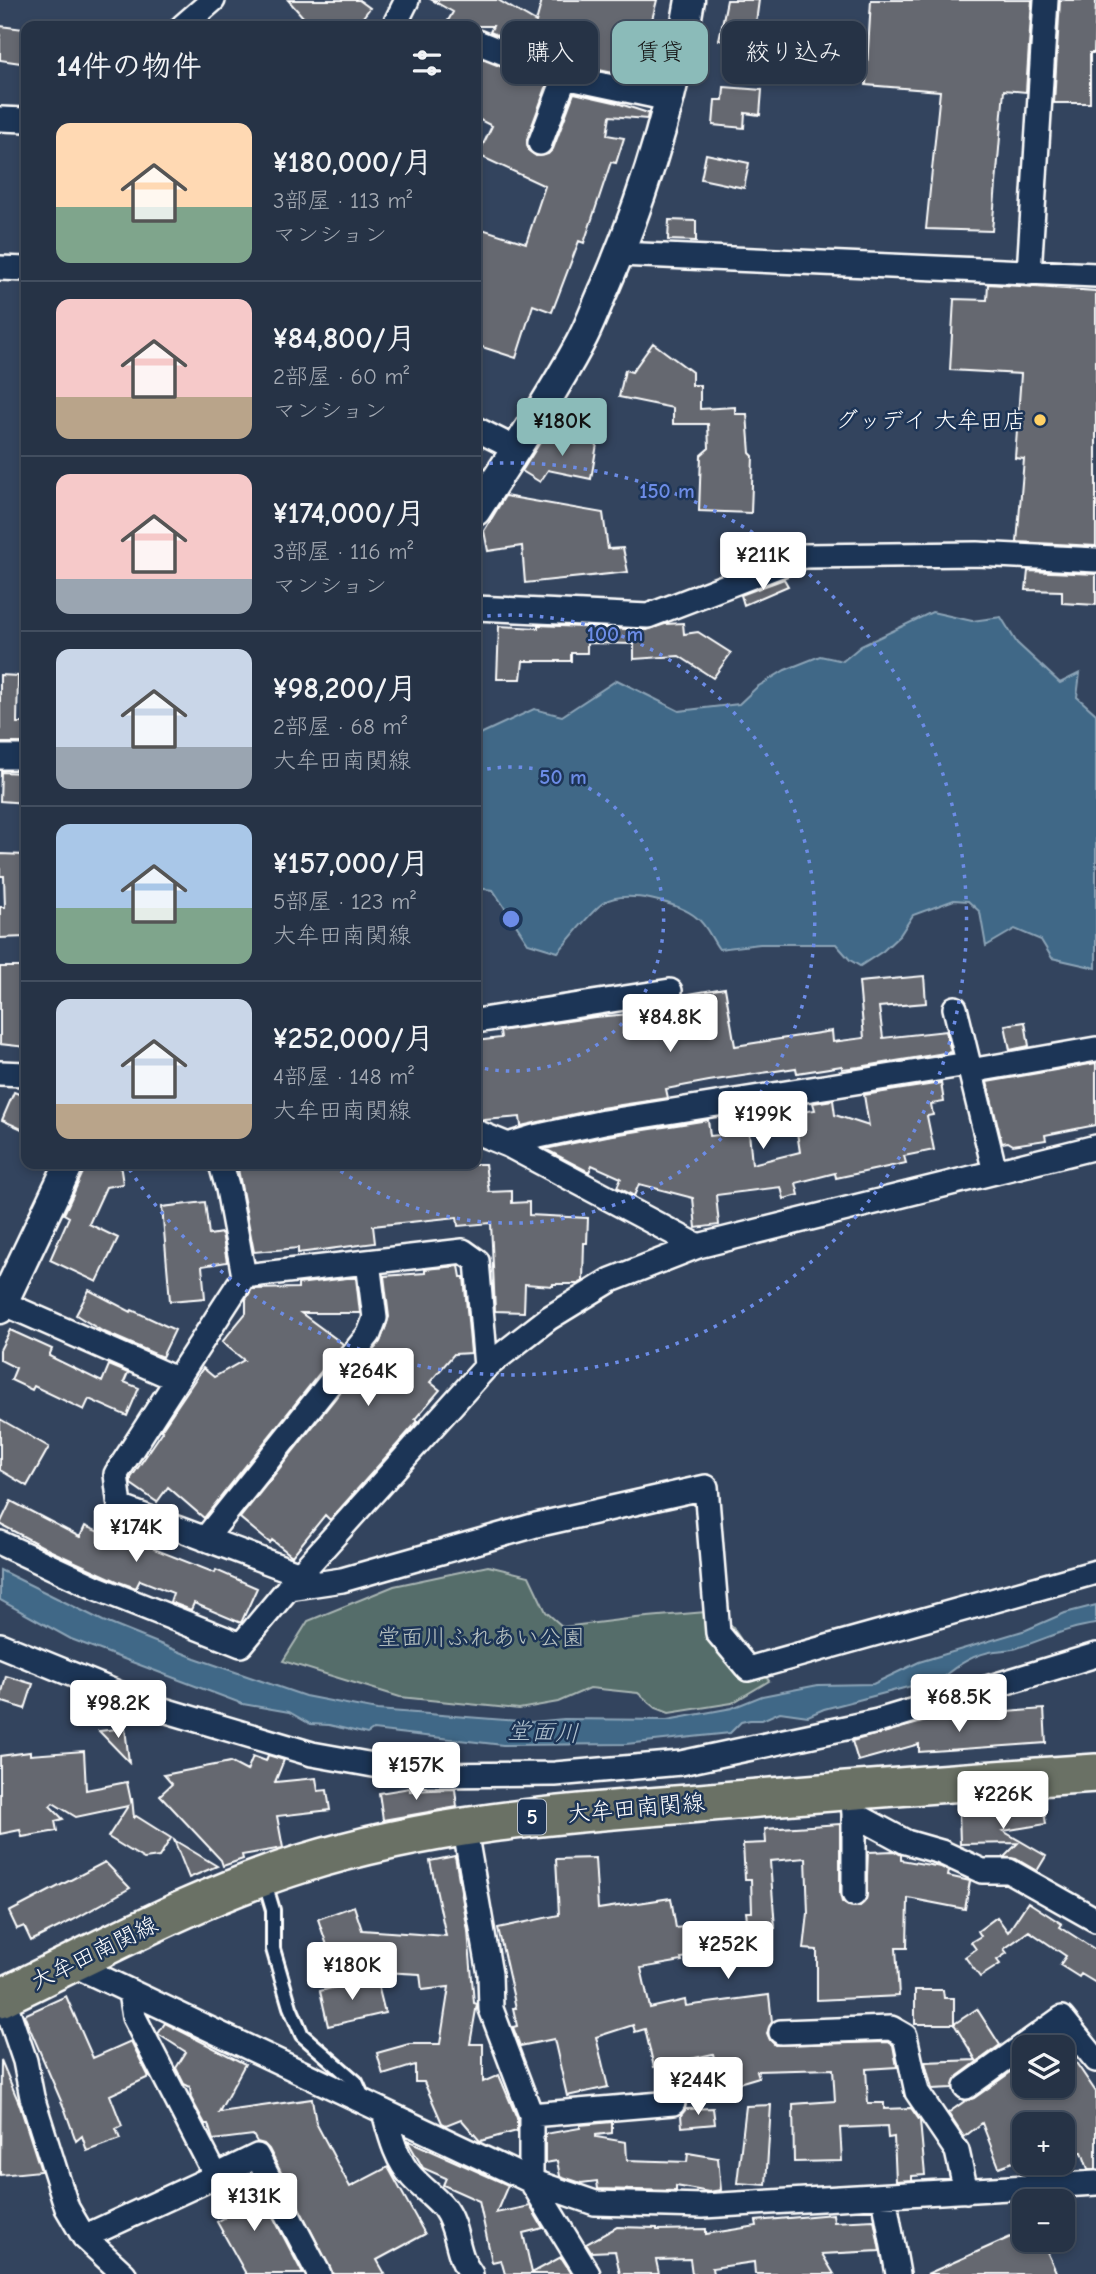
<!DOCTYPE html>
<html lang="ja">
<meta charset="utf-8">
<style>
body{margin:0;font-family:"Comic Neue","Klee One",sans-serif;background:#323f51;color:#f1f3f6;height:100vh;display:flex;flex-direction:column;font-size:26px;white-space:nowrap}
*{box-sizing:border-box;margin:0}
p{font-size:23px;color:#a4aab3}
.icon{flex:none;width:38px;height:38px;fill:none;stroke:currentColor;stroke-width:2;stroke-linecap:round;stroke-linejoin:round}
.map{position:relative;flex:1;overflow:hidden}
.sheet{position:absolute;left:21px;top:21px;width:460px;height:1148px;display:flex;flex-direction:column;background:#263346;border-radius:14px;box-shadow:0 4px 10px #0003,0 0 0 2px #424e5f}
.sheet>*{flex:none}
.top-card{position:absolute;left:502px;top:21px;width:488px;height:63px;display:flex;gap:14px}
.controls{position:absolute;left:1012px;top:2035px;display:grid;gap:14px}
.controls a{display:grid;place-items:center;width:63px;height:63px;border-radius:14px;background:#263346;box-shadow:0 4px 10px #0003,0 0 0 2px #424e5f;font-size:35px}
.price{position:absolute;translate:-50% -60px;padding:0 16px;border-radius:7px;background:#fff;color:#222;font-size:23px;line-height:46px;filter:drop-shadow(0 2px 4px #0008)}
.price::after{content:'';position:absolute;left:50%;top:42px;width:21px;height:16px;margin-left:-10px;background:inherit;clip-path:polygon(0 0,100% 0,50% 100%)}
.price.current{background:#8bbbb9;color:#111}
ul{padding:0;list-style:none}
li{display:flex;align-items:center;gap:21px;height:175px;padding:0 35px}
li+li{border-top:2px solid #424e5f}
li span{display:grid;place-items:center;flex:none;width:196px;height:140px;border-radius:14px;color:#555}
li>.icon{margin-inline-start:auto}
span .icon{width:84px;height:84px;fill:#fffc;stroke-width:1}
li b{font-size:30px}
h2{display:flex;justify-content:space-between;align-items:center;height:84px;padding:0 35px;font-size:30px}
.tag{padding:0 24px;border-radius:14px;background:#263346;box-shadow:0 4px 10px #0003,0 0 0 2px #424e5f;font-size:24px;line-height:63px}
.tag.current{background:#8bbbb9;color:#111}
.map>svg:first-child{display:block}
.green{fill:#546d6a;stroke:#aab6b4;stroke-width:2}
.water{fill:#3f6887;stroke:#8ca4b7;stroke-width:2}
.building{fill:#65686f;stroke:#fff;stroke-width:2}
.lines{fill:none;stroke-linecap:round;stroke-linejoin:round}
.service-casing{stroke:#fff;stroke-width:18}
.minor-casing{stroke:#fff;stroke-width:28}
.tertiary-casing{stroke:#fff;stroke-width:33}
.primary-casing{stroke:#fff;stroke-width:42}
.service{stroke:#1d3557;stroke-width:12}
.minor{stroke:#1d3557;stroke-width:23}
.tertiary{stroke:#1d3557;stroke-width:28}
.primary{stroke:#6b7165;stroke-width:37}
.ring{fill:none;stroke:#6c8ce6;stroke-width:3.5;stroke-dasharray:3.5 7}
.poi-dot{fill:#ffd166;stroke:#1d3557;stroke-width:2.5}
.labels{text-anchor:middle;dominant-baseline:central;stroke-width:5;stroke-linejoin:round;paint-order:stroke}
.shield{fill:#1d3557;stroke:#bbc2cd;stroke-width:2}
.shield-label{font-size:21px;font-weight:bold;fill:#fff}
.poi-label{font-size:23px;fill:#fff;stroke:#1d3557;text-anchor:end}
.park-label{font-size:23px;fill:#bbc5c3;stroke:#1d3557}
.street-label{font-size:23px;fill:#fff;stroke:#1d3557}
.water-label{font-size:24px;font-style:italic;fill:#b2c3cf;stroke:#1d3557}
.centre{fill:#6c8ce6;stroke:#1d3557;stroke-width:3.5}
.ring-label{font-size:21px;text-anchor:middle;font-weight:bold;fill:#6c8ce6;stroke:#1d3557;stroke-width:5;stroke-linejoin:round;paint-order:stroke}
</style>
<div class="map">
<svg width="1096" height="2274" viewBox="0 0 1096 2274">
<rect width="100%" height="100%" fill="#33445e"/>
<filter id="ink" filterUnits="userSpaceOnUse"><feTurbulence type="fractalNoise" baseFrequency=".0143" numOctaves="2"/><feDisplacementMap in="SourceGraphic" scale="14" xChannelSelector="R" yChannelSelector="G"/><feConvolveMatrix kernelMatrix="1 2 1 2 8 2 1 2 1" color-interpolation-filters="sRGB"/></filter>
<g filter="url(#ink)">
<!-- green -->
<path class="green" d="M488,1566L529,1576L546,1612L563,1627L636,1618L706,1612L731,1625L769,1681L732,1703L669,1713L656,1708L638,1693L590,1688L558,1702L519,1709L400,1697L283,1661L308,1621L394,1586Z"/>
<!-- water -->
<path class="water" d="M932,612L972,621L1001,617L1017,643L1060,683L1080,673L1077,697L1096,714V968L1052,958L1041,940L1015,929L986,946L980,912L968,901L954,900L913,915L900,935L883,951L860,966L850,960L836,944H760L719,949C712,940 706,924 697,918C679,902 624,889 603,903C590,912 570,939 558,952L528,943L493,890L476,888V736L534,709L562,716L617,680L679,711L739,704L757,687L785,670L820,656L843,661L861,646Z
M0,1570L103,1621L195,1658L305,1696L377,1710L532,1722L564,1719L667,1720L732,1708L762,1696L818,1685L873,1684L919,1662L1026,1630L1065,1613L1096,1605V1624C1068,1627 1043,1640 1017,1648C1010,1650 1002,1650 995,1651C974,1654 958,1664 942,1678L824,1709L808,1716L780,1712L762,1720H750L741,1722L730,1733L626,1744L503,1745L373,1730L367,1734L329,1725L310,1724L289,1712L243,1704L71,1639L0,1600Z"/>
<!-- building -->
<path class="building" d="M288,0H359L370,8L356,26H311Z
M432,0H498L536,22L542,0H657L644,51L649,52L643,79L569,64L490,32L493,26H445L453,12Z
M727,0H759L753,45L719,40Z
M871,0H1032L1026,92L1004,90L992,231L926,229L940,91L866,85Z
M1060,0H1096L1094,53H1090V103H1054Z
M0,26L24,29L21,63L0,60Z
M477,57L547,85L527,139L529,151L536,156L548,154L553,149L574,93L614,102L648,113L647,119L610,116L607,135L624,138L616,163L611,162L584,243L579,241L552,312L533,305L516,358L476,345V227L526,243L545,186L478,155L492,126L476,118Z
M724,87L762,90L760,115L745,113L744,128L713,125L715,100H723Z
M706,154L749,163L744,188L701,179Z
M669,220L696,221V241L668,240Z
M988,284L1096,291V546L1017,542L1024,459L1015,458L1021,374L950,370L954,299L987,300Z
M653,343L692,372V385H700V409L735,407V414H747L750,453L753,456L751,513L699,511L701,455L709,448L708,424H673V408L619,397L625,370L632,372Z
M546,433L568,445L569,439L597,444L591,479L548,470L540,482L522,471Z
M505,496L603,513L608,549L623,548L628,572L525,583L522,546L488,551L484,531Z
M1028,571L1096,574V605L1062,603V591L1026,590Z
M784,579L788,586L744,605L741,595Z
M683,623L684,634L698,632L731,653L713,678L679,656L634,659V644L587,643V653H571V661H523L521,679H497L499,626L538,628V625L647,630L665,624Z
M0,675L18,676L17,723H25V743H0Z
M1,772L26,773V803L0,801Z
M0,854L26,855L25,937L0,938V907H5L4,876H0Z
M0,967H26V1047L0,1044Z
M924,976L926,1003L879,1007L883,1038L946,1031L951,1052L859,1067L842,1069V1066L797,1073L796,1068L709,1081L666,1089L668,1098L601,1108L521,1126L520,1117L484,1120L476,1118V1041L501,1038L500,1031L595,1017L631,1014L676,1004L683,995L725,988L735,1046L832,1031L833,1042L864,1038L859,982Z
M1025,1022L1029,1046L1010,1050L1005,1025Z
M1096,1063V1125L1045,1135L1046,1140L1013,1145L1008,1142L1002,1143L987,1082Z
M941,1083L944,1102L931,1104L933,1115L927,1116L934,1150L904,1156L906,1163L836,1178L835,1173L796,1183L799,1195L784,1199L781,1187L716,1195L719,1225L696,1228L693,1198L639,1184L634,1196L617,1187L621,1178L592,1165L589,1172L545,1149L607,1136L708,1120L710,1136L749,1132L752,1164L800,1152L794,1113L815,1110L813,1103L833,1100L835,1115L869,1126L864,1095Z
M14,1092L26,1097V1131L2,1120Z
M120,1164L123,1184L106,1187L89,1224L118,1238L97,1282L50,1260L69,1217L64,1214L84,1170Z
M237,1164H485L489,1192L512,1191V1203L529,1202V1215L588,1218L587,1243H584L583,1281L578,1284H553V1286L525,1284L524,1312L495,1311L491,1223L458,1226L457,1217L373,1226L375,1243L298,1253V1248L254,1252Z
M205,1202L209,1235L222,1233L227,1262L202,1266L205,1298L170,1301L162,1207Z
M459,1266L461,1277H464L471,1353L454,1354L430,1382L440,1390L415,1419L418,1421L330,1520L325,1515L292,1556L272,1540L270,1543L240,1518L380,1342L389,1317L384,1276L425,1273V1269Z
M347,1278H356L360,1313H301L343,1344L204,1518L168,1487L157,1502L131,1484V1478L163,1431L161,1430L203,1368L214,1377L244,1360L222,1342L246,1313V1299L252,1289L298,1288V1284Z
M89,1290L131,1312L132,1310L175,1330L162,1357L102,1331L76,1315Z
M10,1330L52,1349L49,1356L102,1382L109,1365L128,1373L124,1382L139,1388L127,1416L89,1399L84,1410L34,1386L32,1390L11,1380L16,1368L0,1360V1350Z
M0,1419L49,1447L27,1486L0,1470Z
M11,1501L80,1537L85,1526L113,1538L117,1529L155,1546L154,1549L215,1573L216,1570L257,1588L241,1623L194,1603L191,1610L170,1602L173,1593L140,1580L136,1588L119,1582L49,1550L0,1524Z
M6,1676L33,1684L25,1709L0,1701Z
M1044,1709L1046,1743L919,1752V1744L858,1761L852,1741L941,1717Z
M125,1728L129,1762L99,1731Z
M84,1751L86,1790L127,1782L131,1801L132,1798L134,1818L136,1816L171,1838L159,1857L144,1859L108,1837L128,1806L76,1817L53,1803L50,1806L63,1819L55,1821L57,1831L22,1837L20,1830L0,1834V1756L30,1752V1755Z
M268,1755L284,1760L275,1782L316,1778L318,1791L327,1790L330,1810L277,1816L283,1848L242,1855L243,1859L223,1866L221,1860L160,1795L172,1784L164,1775L230,1762L247,1771L253,1756L266,1761Z
M410,1788V1791L455,1789L457,1807L383,1820L379,1793Z
M1043,1805L1046,1824L1003,1831L1046,1856L1037,1871L1016,1859L1004,1857L1018,1843L960,1844L959,1811L998,1810V1813Z
M840,1824V1894L842,1902L848,1906H860L866,1900L868,1852L894,1851L901,1855V1860L941,1867L949,1871L948,1876L970,1881L965,1909L908,1898L907,1948H896L899,1996L817,2000V1950L804,1949L808,1913L806,1858L770,1861L775,1928H763V1948H734L735,1951L681,1958L682,1961L641,1968L650,2008L685,2000L686,2006L769,1995L772,2022L767,2033L770,2040L775,2045L888,2042L893,2045L897,2067L866,2069L868,2103H884V2109L911,2108L920,2121L925,2175L912,2176V2180L896,2181L894,2137L888,2138L887,2126L840,2128L842,2161L794,2162L793,2104L835,2101L833,2069L757,2071L759,2077L722,2088L713,2054L654,2067L645,2029L635,2032L633,2025L596,2037L608,2087L567,2096L554,2039L520,2046L513,2027L517,2026L513,2008H516L498,1928L559,1915L556,1859L595,1858L598,1909L671,1898L676,1928L747,1919L746,1912H752L751,1879H745L743,1844L766,1843L765,1829Z
M174,1840L217,1866L189,1878Z
M455,1856L468,1931L474,2003L477,2004L470,2044H483V2082L499,2075L517,2118V2131L480,2141L461,2119L446,2125L442,2123L424,2082H415V2065L383,2075L377,2053L409,2044H440L449,1987L422,1990L420,1974L365,1971L367,1944L331,1957L318,1919L354,1906L362,1930L446,1936L430,1861Z
M105,1862L130,1888L73,1920L31,1941L24,1926L17,1929L9,1912Z
M1028,1902L1062,1924L1060,1927L1096,1950V1983L1081,1974L1079,1977L1060,1965L1066,1956L1029,1931L1004,1949L1007,1953L997,1960L1000,1964L980,1977L965,1957L976,1949L971,1942L981,1936L978,1931L997,1917L1008,1932Z
M376,1977L385,2013L328,2026L320,1991Z
M915,1990H943L944,1998H954V2024L977,2009L1000,2045L958,2076L952,2088L932,2089L925,2062L976,2060L954,2024H915Z
M66,1996L93,2058L131,2041L149,2077L110,2095L122,2126L116,2129L120,2139L87,2151L82,2136L76,2141L65,2110L24,2015Z
M165,2023L245,2064L219,2112L312,2099L316,2123L350,2187L388,2167L425,2234L377,2260L385,2274H333L269,2149L264,2144L257,2142L253,2135L213,2140L208,2124H205L191,2098L190,2087L184,2084L176,2068L186,2052L158,2034Z
M1062,2042L1096,2092V2169H1088L1082,2152H1062V2124H1024V2158L999,2167L982,2123L964,2137L948,2113L965,2101L974,2098L1018,2067L1024,2076V2086H1031L1039,2096L1053,2086H1062Z
M1,2060L19,2103L41,2171L0,2175Z
M771,2105L766,2185L737,2183L746,2106Z
M713,2108L715,2124L682,2127L681,2115L686,2109Z
M612,2122V2133L596,2135V2137L626,2142L627,2160L687,2162L688,2153L718,2158L721,2190L709,2192L676,2186V2191L598,2189L597,2181L581,2183L560,2176L557,2161L545,2163V2134L580,2128V2125Z
M407,2140L508,2185L496,2213L530,2206L543,2228L523,2233L532,2273L561,2257L572,2274H505L501,2260L492,2262L479,2201L443,2185L446,2178L423,2168Z
M255,2182L303,2274H246L217,2222L224,2218L216,2204L221,2201L215,2192L233,2184L237,2192Z
M833,2214L834,2222L874,2220L880,2251L822,2254L834,2274H755L754,2262L712,2268L713,2274H692L690,2259L656,2260L659,2274H620L615,2251L591,2252L586,2244L617,2227L657,2228V2230L706,2229V2234L757,2226L756,2221Z
M1022,2232L1024,2240H1042L1057,2274H927Z"/>
<g class="lines">
<!-- service casing -->
<g class="service-casing">
<path id="service" d="M264,1880L273,1910V1949L290,2007L302,2035L356,2082L365,2102"/>
</g>
<!-- minor casing -->
<g class="minor-casing">
<path id="minor" d="M183,26L213,0
M394,26L407,0
M477,42L565,77L669,99
M0,119L26,120
M540,143L565,77
M619,254L1096,275
M0,268L26,269
M1029,273L1046,0
M476,429L516,449
M476,608L648,616L804,556L977,554L1096,560
M0,757H26
M955,1008L995,1172
M476,1021L670,991
M970,1071L1096,1049
M0,1073L26,1074
M476,1132L508,1145L698,1246
M508,1145L534,1137L604,1122L968,1064
M221,1164L228,1189L244,1276L116,1474L120,1507L300,1574
M244,1276L463,1251L477,1261L486,1367
M3,1303L176,1379
M205,1539L369,1334L375,1318L368,1262
M0,1543L97,1588L241,1645L300,1574L486,1367L549,1318L611,1280L698,1246L1096,1147
M288,1588L342,1580L536,1525L706,1487L718,1633L748,1669L1096,1572
M0,1645L147,1705L312,1754L429,1775L555,1774L681,1763L878,1721L1096,1655
M852,1790L854,1814L906,1842L941,1852L982,1871H1009L1096,1920
M854,1814V1894
M464,1825L490,1974L491,2009L531,2115V2181L588,2274
M72,1964L531,2181L595,2203L703,2206L1096,2183
M0,1988L25,2061L32,2097L67,2208L84,2237L124,2274
M130,1993L134,2017L216,2176L257,2156L319,2274
M781,2032L891,2028L905,2036L917,2092L957,2151L966,2191
M966,2087L1062,2018L1096,2060
M384,2112C390,2134 396,2160 412,2177C422,2188 435,2197 444,2208C459,2228 455,2254 471,2274
M531,2115L673,2103
M884,2196L898,2274
M84,2237L216,2176"/>
</g>
<!-- tertiary casing -->
<g class="tertiary-casing">
<path id="tertiary" d="M476,511C511,456 549,401 580,343C590,325 597,304 606,285C645,194 674,98 690,0
M0,1309L69,1164"/>
</g>
<!-- primary casing -->
<g class="primary-casing">
<path id="primary" d="M0,1998C99,1951 196,1897 301,1864C429,1824 555,1814 688,1804C824,1792 960,1782 1096,1773"/>
</g>
<!-- service -->
<use href="#service" class="service"/>
<!-- minor -->
<use href="#minor" class="minor"/>
<!-- tertiary -->
<use href="#tertiary" class="tertiary"/>
<!-- primary -->
<use href="#primary" class="primary"/>
</g>
</g>
<!-- distance rings -->
<g class="ring">
<path d="M477 771A152 152 0 1 1 477 1067"/>
<path d="M477 617A304 304 0 1 1 332 1165"/>
<path d="M479 464A456 456 0 1 1 126 1164"/>
</g>
<!-- markers -->
<circle class="poi-dot" cx="1040" cy="420" r="7"/>
<g class="labels">
<!-- shield labels -->
<rect class="shield" x="518" y="1799.5" width="28" height="35" rx="5"/>
<g class="shield-label">
<text x="532" y="1817">5</text>
</g>
<!-- poi labels -->
<g class="poi-label">
<text x="1026" y="420">グッデイ 大牟田店</text>
</g>
<!-- park labels -->
<g class="park-label">
<text x="481" y="1637">堂面川ふれあい公園</text>
</g>
<!-- street labels -->
<g class="street-label">
<text transform="translate(636 1808) rotate(-5)">大牟田南関線</text>
<text transform="translate(94 1953) rotate(-26)">大牟田南関線</text>
</g>
<!-- water labels -->
<g class="water-label">
<text transform="translate(543 1732) rotate(2)">堂面川</text>
</g>
</g>
<circle cx="511" cy="919" r="10" class="centre"/>
<g class="ring-label">
<text x="667" y="498">150 m</text>
<text x="615" y="641">100 m</text>
<text x="563" y="784">50 m</text>
</g>
</svg>
<div class="controls">
<a><svg class="icon" aria-label="layers" viewBox="0 0 24 24"><path d="M12 4l9 5-9 5-9-5zM3 14l9 5 9-5"/></svg></a>
<a>+</a>
<a>−</a>
</div>
<b class="price current" style="left:562px;top:458px">¥180K</b>
<b class="price" style="left:763px;top:592px">¥211K</b>
<b class="price" style="left:670px;top:1054px">¥84.8K</b>
<b class="price" style="left:763px;top:1151px">¥199K</b>
<b class="price" style="left:368px;top:1408px">¥264K</b>
<b class="price" style="left:136px;top:1564px">¥174K</b>
<b class="price" style="left:959px;top:1734px">¥68.5K</b>
<b class="price" style="left:118px;top:1740px">¥98.2K</b>
<b class="price" style="left:416px;top:1802px">¥157K</b>
<b class="price" style="left:1003px;top:1831px">¥226K</b>
<b class="price" style="left:728px;top:1981px">¥252K</b>
<b class="price" style="left:352px;top:2002px">¥180K</b>
<b class="price" style="left:698px;top:2117px">¥244K</b>
<b class="price" style="left:254px;top:2233px">¥131K</b>
<div class="top-card">
<a class="tag">購入</a>
<a class="tag current">賃貸</a>
<a class="tag">絞り込み</a>
</div>
<section class="sheet">
<h2>14件の物件<svg class="icon" aria-label="filters" viewBox="0 0 24 24"><path d="M4 7h16M4 17h16"/><circle cx="9" cy="7" r="2"/><circle cx="15" cy="17" r="2"/></svg></h2>
<ul>
<li><span style="background:linear-gradient(#ffd9b3 60%,#7fa58c 0)"><svg class="icon" aria-label="home" viewBox="0 0 24 24"><path d="M3 11l9-7 9 7M6 9v11h12V9"/></svg></span><div><b>¥180,000/月</b><p>3部屋 · 113 m²</p><p>マンション</p></div></li>
<li><span style="background:linear-gradient(#f6c9c9 70%,#b9a48a 0)"><svg class="icon" aria-label="home" viewBox="0 0 24 24"><path d="M3 11l9-7 9 7M6 9v11h12V9"/></svg></span><div><b>¥84,800/月</b><p>2部屋 · 60 m²</p><p>マンション</p></div></li>
<li><span style="background:linear-gradient(#f6c9c9 75%,#9aa5b1 0)"><svg class="icon" aria-label="home" viewBox="0 0 24 24"><path d="M3 11l9-7 9 7M6 9v11h12V9"/></svg></span><div><b>¥174,000/月</b><p>3部屋 · 116 m²</p><p>マンション</p></div></li>
<li><span style="background:linear-gradient(#c9d6e8 70%,#9aa5b1 0)"><svg class="icon" aria-label="home" viewBox="0 0 24 24"><path d="M3 11l9-7 9 7M6 9v11h12V9"/></svg></span><div><b>¥98,200/月</b><p>2部屋 · 68 m²</p><p>大牟田南関線</p></div></li>
<li><span style="background:linear-gradient(#a9c7e8 60%,#7fa58c 0)"><svg class="icon" aria-label="home" viewBox="0 0 24 24"><path d="M3 11l9-7 9 7M6 9v11h12V9"/></svg></span><div><b>¥157,000/月</b><p>5部屋 · 123 m²</p><p>大牟田南関線</p></div></li>
<li><span style="background:linear-gradient(#c9d6e8 75%,#b9a48a 0)"><svg class="icon" aria-label="home" viewBox="0 0 24 24"><path d="M3 11l9-7 9 7M6 9v11h12V9"/></svg></span><div><b>¥252,000/月</b><p>4部屋 · 148 m²</p><p>大牟田南関線</p></div></li>
</ul>
</section>
</div>
